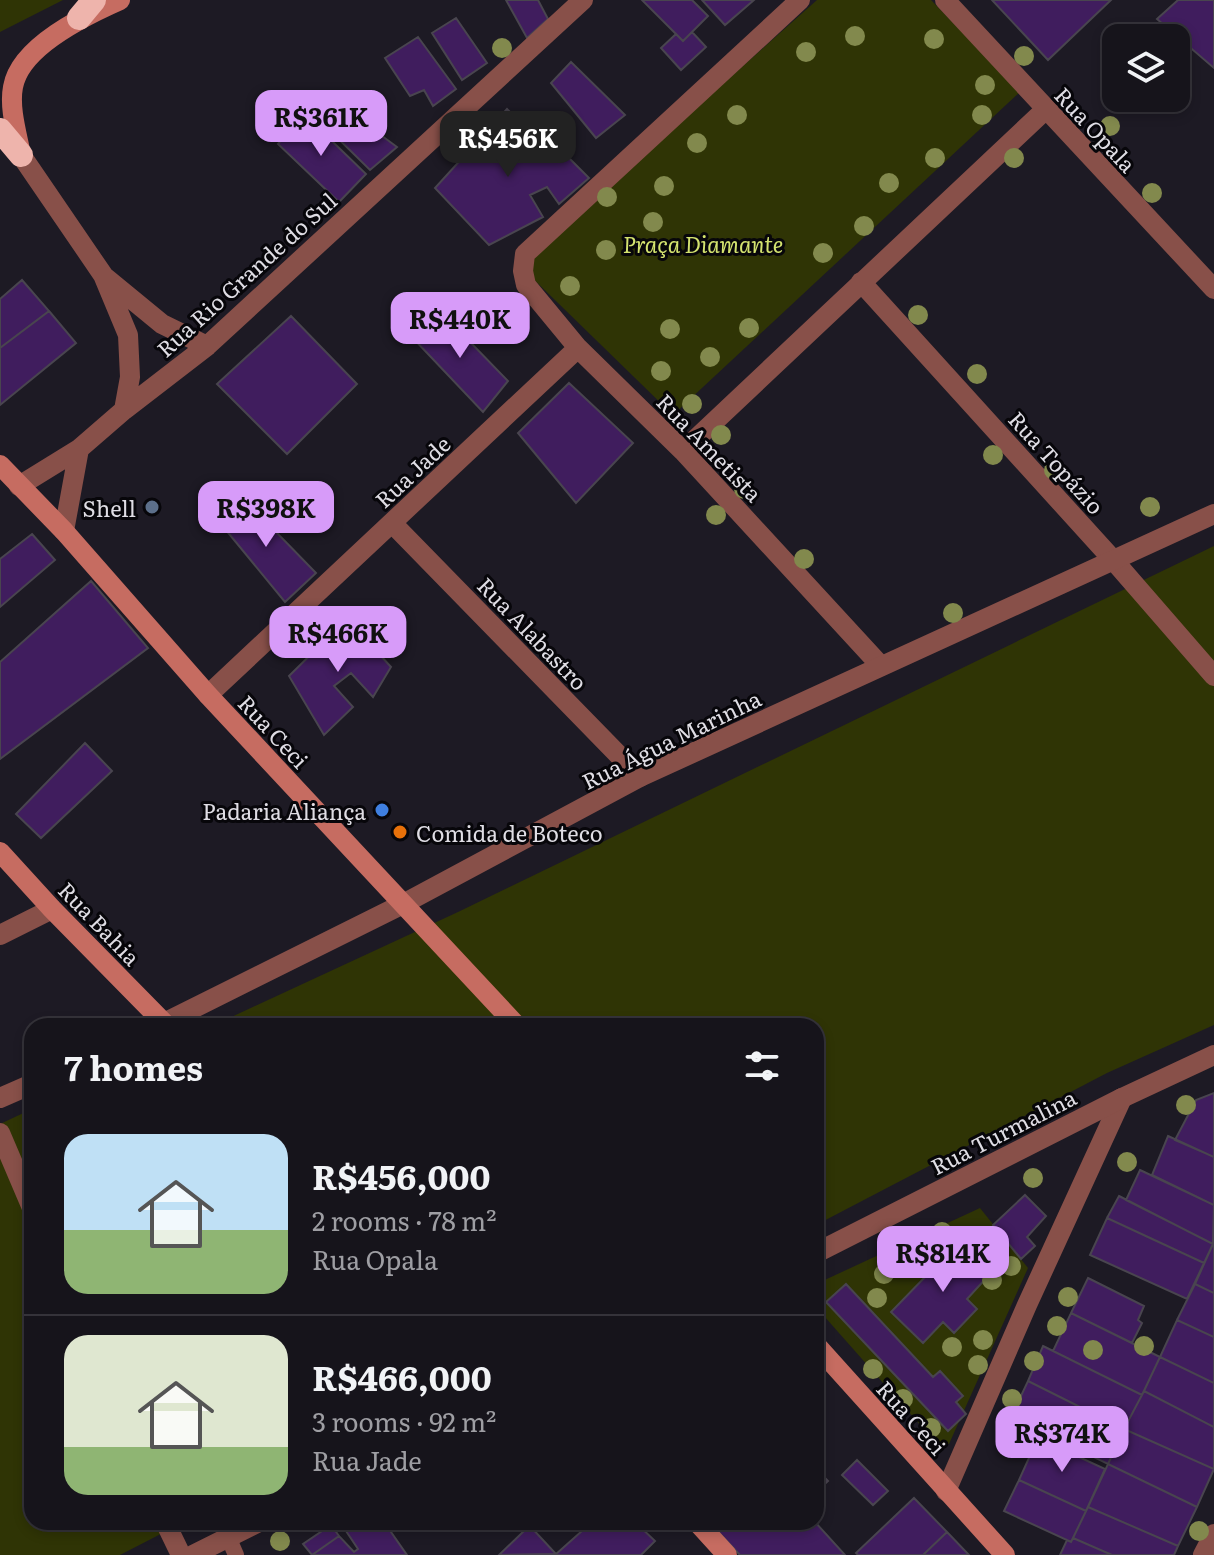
<!DOCTYPE html>
<meta charset="utf-8">
<style>
body{margin:0;font-family:Literata,serif;background:#1f1d24;color:#f1f3f6;height:100vh;display:flex;flex-direction:column;font-size:30px;white-space:nowrap}
*{box-sizing:border-box;margin:0}
p{font-size:26px;color:#9e9ea3}
.icon{flex:none;width:44px;height:44px;fill:none;stroke:currentColor;stroke-width:2;stroke-linecap:round;stroke-linejoin:round}
.map{position:relative;flex:1;overflow:hidden}
.drawer{position:absolute;left:24px;top:1018px;width:800px;height:512px;display:flex;flex-direction:column;background:#16141b;border-radius:24px;box-shadow:0 4px 12px #0003,0 0 0 2px #35333a}
.drawer>*{flex:none}
.controls{position:absolute;left:1102px;top:24px;display:grid;gap:16px}
.controls a{display:grid;place-items:center;width:88px;height:88px;border-radius:16px;background:#16141b;box-shadow:0 4px 12px #0003,0 0 0 2px #35333a;font-size:40px}
.price{position:absolute;translate:-50% -68px;padding:0 18px;border-radius:16px;background:#d79bf9;color:#111;font-size:26px;line-height:52px;filter:drop-shadow(0 2px 4px #0008)}
.price::after{content:'';position:absolute;left:50%;top:48px;width:24px;height:18px;margin-left:-12px;background:inherit;clip-path:polygon(0 0,100% 0,50% 100%)}
.price.active{background:#222;color:#fff}
ul{padding:0;list-style:none}
li{display:flex;align-items:center;gap:24px;height:200px;padding:0 40px}
li+li{border-top:2px solid #35333a}
li span{display:grid;place-items:center;flex:none;width:224px;height:160px;border-radius:24px;color:#555}
li>.icon{margin-inline-start:auto}
span .icon{width:96px;height:96px;fill:#fffc;stroke-width:1}
li b{font-size:34px}
h2{display:flex;justify-content:space-between;align-items:center;height:96px;padding:0 40px;font-size:34px}
.map>svg:first-child{display:block}
.green{fill:#2f3405}
.building{fill:#401d5e;stroke:#49454f;stroke-width:2}
.lines{fill:none;stroke-linecap:round;stroke-linejoin:round}
.service{stroke:#885049;stroke-width:16}
.minor{stroke:#885049;stroke-width:20}
.tertiary{stroke:#885049;stroke-width:20}
.secondary{stroke:#c66c61;stroke-width:20}
.motorway{stroke:#eeb4ac;stroke-width:24}
.tree{fill:#82894d}
.service-dot{fill:#5c6f8a;stroke:#07060a;stroke-width:3}
.shop-dot{fill:#3f7fe0;stroke:#07060a;stroke-width:3}
.food-dot{fill:#e8710a;stroke:#07060a;stroke-width:3}
.labels{text-anchor:middle;dominant-baseline:central;stroke-width:6;stroke-linejoin:round;paint-order:stroke}
.street-label{font-size:22px;fill:#dfdde4;stroke:#07060a}
.park-label{font-size:22px;font-style:italic;fill:#d4e36f;stroke:#07060a}
.poi-label{font-size:22px;fill:#dfdde4;stroke:#07060a;text-anchor:end}
</style>
<div class="map">
<svg width="1214" height="1555" viewBox="0 0 1214 1555">
<rect width="100%" height="100%" fill="#1d1a24"/>
<!-- green -->
<path class="green" d="M0,0H63L0,32Z
M817,0H931L1020,92L673,415L519,265Z
M1214,546V1025L1107,1073L816,1225V1026H212L458,912Z
M32,1109V1522H184L120,1555H0V1124Z
M980,1208L1028,1268L949,1444L938,1445L816,1307V1284Z"/>
<!-- building -->
<path class="building" d="M506,0H538L548,19L527,38Z
M642,0H692L708,16L683,41Z
M702,0H754L725,25Z
M992,0H1111L1048,60Z
M1178,0H1214V68L1157,19Z
M456,18L487,63L462,80L432,33Z
M692,32L706,47L681,70L661,48L676,34L683,41Z
M418,37L456,89L433,106L424,90L410,96L385,58Z
M571,62L625,115L596,138L551,83Z
M324,93L397,147L370,170L306,107Z
M507,109L540,143L547,136L589,178L559,204L547,187L530,195L543,217L489,245L435,188Z
M303,113L366,174L339,202L278,144Z
M22,280L49,311L0,348V299Z
M438,309L508,381L483,412L410,335Z
M49,311L76,343L0,405V348Z
M291,316L357,384L287,454L217,384Z
M569,383L633,443L576,503L518,433Z
M241,496L316,573L285,602L216,518Z
M32,534L55,560L0,607V559Z
M91,581L148,648L0,759V662Z
M347,619L391,667L373,697L351,673L334,686L353,707L324,735L289,676Z
M85,743L112,771L41,838L16,814Z
M1214,1093V1157L1175,1140L1196,1100Z
M1168,1136L1214,1157V1205L1152,1175Z
M1140,1170L1214,1205L1213,1244L1126,1200Z
M1025,1195L1046,1216L1027,1237L1035,1246L1021,1259L993,1225Z
M1119,1196L1213,1244L1204,1263L1107,1218Z
M1107,1218L1204,1263L1187,1299L1090,1255Z
M953,1241L965,1253L969,1249L984,1263L980,1267L989,1275L967,1299L977,1309L954,1333L943,1322L923,1343L891,1312L929,1273L925,1269Z
M1213,1244H1214V1293L1195,1284Z
M1088,1278L1144,1306L1138,1320L1142,1323L1132,1343L1071,1313Z
M846,1284L933,1377L940,1371L963,1396L956,1402L966,1414L948,1431L826,1302Z
M1195,1284L1214,1293V1337L1177,1320Z
M1071,1313L1160,1357L1142,1395L1053,1351Z
M1177,1320L1214,1337V1383L1160,1357Z
M1043,1346L1142,1395L1124,1429L1028,1381Z
M1160,1357L1214,1383V1427L1144,1391Z
M1028,1381L1124,1429L1108,1464L1011,1417Z
M1144,1391L1214,1427V1469L1124,1429Z
M1124,1429L1214,1469L1197,1507L1108,1464Z
M1038,1438L1105,1469L1086,1511L1019,1480Z
M857,1460L888,1491L873,1505L842,1475Z
M1108,1464L1197,1507L1178,1546L1088,1507Z
M816,1469L828,1481L816,1492Z
M1019,1480L1086,1511L1071,1542L1004,1511Z
M914,1498L947,1532L923,1555H858L856,1553Z
M1088,1507L1178,1546L1174,1555H1112L1073,1538Z
M358,1522H384L407,1555H312L339,1536L354,1552L358,1549L346,1531Z
M592,1522H635L655,1541L641,1555H555Z
M709,1522H815L845,1555H740Z
M331,1525L339,1536L312,1555L303,1544Z
M529,1525L556,1554L499,1555L525,1530Z
M947,1532L969,1555H923Z
M1073,1538L1112,1555H1060L1067,1540L1071,1542Z"/>
<g class="lines">
<!-- service -->
<path class="service" d="M229,1539L236,1555"/>
<!-- minor -->
<path class="minor" d="M800,0L525,254L523,271L526,285L578,348L683,451L881,666
M945,0L1214,289
M21,155L103,275L128,335L130,377L124,410
M106,278L162,324L207,346
M861,282L1115,562L1214,676
M683,451L1045,110
M19,486L79,449L124,410L207,346L583,0
M392,523L640,777
M64,531L79,449
M208,695L578,348
M0,935L52,909
M158,1026L403,904
M0,1098L32,1084
M0,1133L32,1208
M946,1491L1027,1305L1122,1098
M165,1522L181,1555
M193,1555L259,1522
M1203,1555L1214,1534"/>
<!-- tertiary -->
<path class="tertiary" d="M403,904L640,777L1214,514
M816,1253L1122,1098L1214,1055"/>
<!-- secondary -->
<path class="secondary" d="M21,155C17,134 9,108 13,87C20,46 86,15 120,0
M0,465L64,531L208,695L517,1026
M0,852L52,909L167,1026
M816,1345L1005,1555
M697,1522L727,1555"/>
<!-- motorway -->
<path class="motorway" d="M79,18L94,0
M0,130L21,155"/>
</g>
<!-- trees -->
<g class="tree">
<circle cx="855" cy="36" r="10"/>
<circle cx="934" cy="39" r="10"/>
<circle cx="502" cy="48" r="10"/>
<circle cx="806" cy="52" r="10"/>
<circle cx="1024" cy="56" r="10"/>
<circle cx="985" cy="85" r="10"/>
<circle cx="737" cy="115" r="10"/>
<circle cx="982" cy="115" r="10"/>
<circle cx="1110" cy="126" r="10"/>
<circle cx="697" cy="143" r="10"/>
<circle cx="935" cy="158" r="10"/>
<circle cx="1014" cy="158" r="10"/>
<circle cx="889" cy="183" r="10"/>
<circle cx="664" cy="186" r="10"/>
<circle cx="1152" cy="193" r="10"/>
<circle cx="607" cy="197" r="10"/>
<circle cx="653" cy="222" r="10"/>
<circle cx="864" cy="226" r="10"/>
<circle cx="606" cy="250" r="10"/>
<circle cx="823" cy="253" r="10"/>
<circle cx="570" cy="286" r="10"/>
<circle cx="918" cy="315" r="10"/>
<circle cx="749" cy="328" r="10"/>
<circle cx="670" cy="329" r="10"/>
<circle cx="710" cy="357" r="10"/>
<circle cx="661" cy="371" r="10"/>
<circle cx="977" cy="374" r="10"/>
<circle cx="692" cy="404" r="10"/>
<circle cx="721" cy="435" r="10"/>
<circle cx="993" cy="455" r="10"/>
<circle cx="1054" cy="470" r="10"/>
<circle cx="744" cy="489" r="10"/>
<circle cx="1150" cy="507" r="10"/>
<circle cx="716" cy="515" r="10"/>
<circle cx="804" cy="559" r="10"/>
<circle cx="953" cy="613" r="10"/>
<circle cx="1186" cy="1105" r="10"/>
<circle cx="1127" cy="1162" r="10"/>
<circle cx="1033" cy="1178" r="10"/>
<circle cx="942" cy="1232" r="10"/>
<circle cx="890" cy="1253" r="10"/>
<circle cx="912" cy="1255" r="10"/>
<circle cx="1011" cy="1266" r="10"/>
<circle cx="884" cy="1274" r="10"/>
<circle cx="992" cy="1280" r="10"/>
<circle cx="1068" cy="1297" r="10"/>
<circle cx="877" cy="1298" r="10"/>
<circle cx="1057" cy="1326" r="10"/>
<circle cx="983" cy="1340" r="10"/>
<circle cx="1144" cy="1346" r="10"/>
<circle cx="952" cy="1347" r="10"/>
<circle cx="1093" cy="1350" r="10"/>
<circle cx="1034" cy="1361" r="10"/>
<circle cx="978" cy="1365" r="10"/>
<circle cx="873" cy="1369" r="10"/>
<circle cx="903" cy="1399" r="10"/>
<circle cx="1012" cy="1399" r="10"/>
<circle cx="931" cy="1428" r="10"/>
<circle cx="1199" cy="1531" r="10"/>
<circle cx="280" cy="1541" r="10"/>
</g>
<!-- markers -->
<circle class="service-dot" cx="152" cy="507" r="8"/>
<circle class="shop-dot" cx="382" cy="810" r="8"/>
<circle class="food-dot" cx="400" cy="832" r="8"/>
<g class="labels">
<!-- street labels -->
<g class="street-label">
<text transform="translate(1096 129) rotate(47)">Rua Opala</text>
<text transform="translate(246 274) rotate(-42)">Rua Rio Grande do Sul</text>
<text transform="translate(710 447) rotate(46)">Rua Ametista</text>
<text transform="translate(1057 462) rotate(48)">Rua Topázio</text>
<text transform="translate(412 471) rotate(-43)">Rua Jade</text>
<text transform="translate(533 633) rotate(46)">Rua Alabastro</text>
<text transform="translate(274 731) rotate(47)">Rua Ceci</text>
<text transform="translate(671 739) rotate(-26)">Rua Água Marinha</text>
<text transform="translate(100 923) rotate(46)">Rua Bahia</text>
<text transform="translate(1003 1131) rotate(-27)">Rua Turmalina</text>
<text transform="translate(912 1417) rotate(48)">Rua Ceci</text>
</g>
<!-- park labels -->
<g class="park-label">
<text x="703" y="243">Praça Diamante</text>
</g>
<!-- poi labels -->
<g class="poi-label">
<text x="136" y="507">Shell</text>
<text x="366" y="810">Padaria Aliança</text>
<text x="416" y="832" text-anchor="start">Comida de Boteco</text>
</g>
</g>
</svg>
<div class="controls">
<a><svg class="icon" aria-label="layers" viewBox="0 0 24 24"><path d="M12 4l9 5-9 5-9-5zM3 14l9 5 9-5"/></svg></a>
</div>
<b class="price" style="left:321px;top:158px">R$361K</b>
<b class="price active" style="left:508px;top:179px">R$456K</b>
<b class="price" style="left:460px;top:360px">R$440K</b>
<b class="price" style="left:266px;top:549px">R$398K</b>
<b class="price" style="left:338px;top:674px">R$466K</b>
<b class="price" style="left:943px;top:1294px">R$814K</b>
<b class="price" style="left:1062px;top:1474px">R$374K</b>
<section class="drawer">
<h2>7 homes<svg class="icon" aria-label="filters" viewBox="0 0 24 24"><path d="M4 7h16M4 17h16"/><circle cx="9" cy="7" r="2"/><circle cx="15" cy="17" r="2"/></svg></h2>
<ul>
<li><span style="background:linear-gradient(#bfe0f5 60%,#8fb573 0)"><svg class="icon" aria-label="home" viewBox="0 0 24 24"><path d="M3 11l9-7 9 7M6 9v11h12V9"/></svg></span><div><b>R$456,000</b><p>2 rooms · 78 m²</p><p>Rua Opala</p></div></li>
<li><span style="background:linear-gradient(#dfe7d0 70%,#8fb573 0)"><svg class="icon" aria-label="home" viewBox="0 0 24 24"><path d="M3 11l9-7 9 7M6 9v11h12V9"/></svg></span><div><b>R$466,000</b><p>3 rooms · 92 m²</p><p>Rua Jade</p></div></li>
</ul>
</section>
</div>
